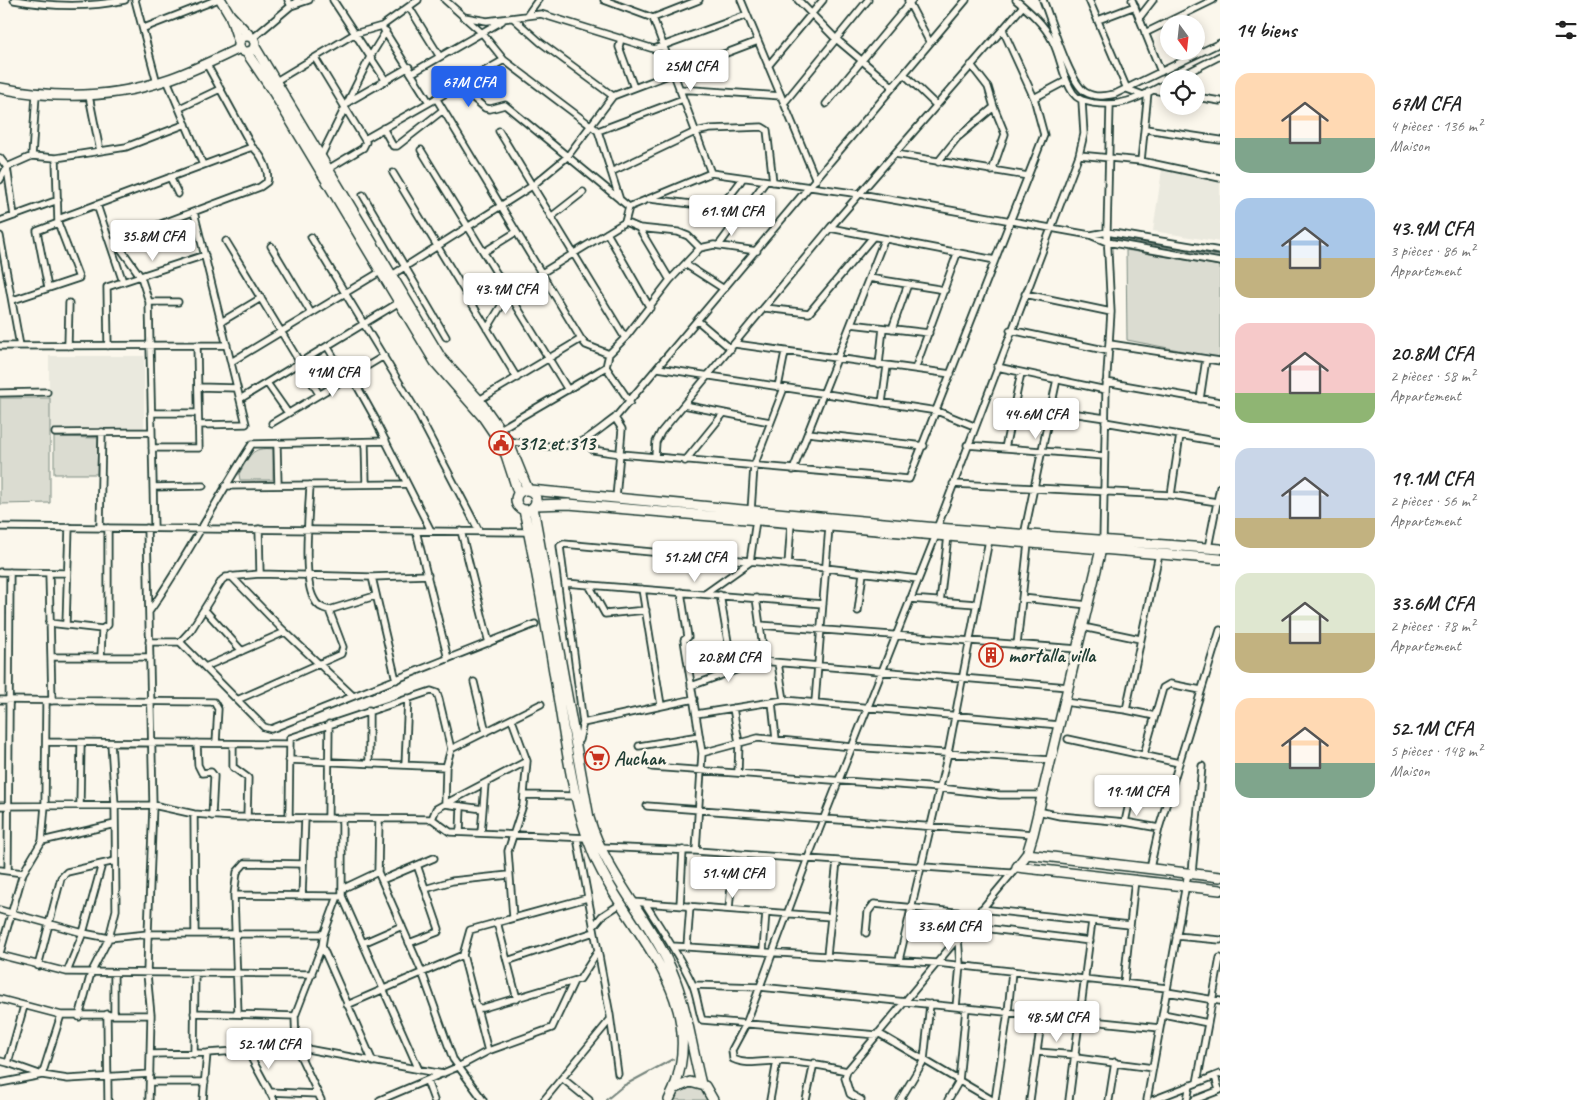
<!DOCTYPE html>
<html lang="fr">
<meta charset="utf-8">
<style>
body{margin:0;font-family:Caveat,sans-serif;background:#f2f2f2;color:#222;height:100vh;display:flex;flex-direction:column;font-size:19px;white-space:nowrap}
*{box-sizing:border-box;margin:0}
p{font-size:16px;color:#767676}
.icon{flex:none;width:28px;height:28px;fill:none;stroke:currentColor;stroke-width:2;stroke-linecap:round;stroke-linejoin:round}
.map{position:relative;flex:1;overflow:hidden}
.panel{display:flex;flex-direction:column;background:#fff;width:375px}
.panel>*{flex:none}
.needle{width:32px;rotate:165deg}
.buttons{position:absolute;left:1160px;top:15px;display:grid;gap:10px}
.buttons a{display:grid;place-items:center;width:45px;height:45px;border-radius:50%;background:#fff;box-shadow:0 2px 12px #0003;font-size:25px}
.price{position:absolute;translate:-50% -42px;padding:0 11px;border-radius:5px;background:#fff;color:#222;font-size:16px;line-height:32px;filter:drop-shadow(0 1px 2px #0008)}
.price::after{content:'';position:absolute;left:50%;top:30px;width:15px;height:11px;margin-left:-8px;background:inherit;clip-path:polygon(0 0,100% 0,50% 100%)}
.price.current{background:#2563eb;color:#fff}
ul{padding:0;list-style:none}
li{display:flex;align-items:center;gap:15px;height:125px;padding:0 15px}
li span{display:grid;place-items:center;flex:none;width:140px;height:100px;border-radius:15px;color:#555}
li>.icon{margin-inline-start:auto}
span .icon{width:60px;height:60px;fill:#fffc;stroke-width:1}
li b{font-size:21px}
h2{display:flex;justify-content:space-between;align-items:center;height:60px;padding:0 15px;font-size:21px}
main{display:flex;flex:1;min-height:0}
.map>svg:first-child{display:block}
.built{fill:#eae9de}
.green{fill:#dbdcd1;stroke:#7d8c82}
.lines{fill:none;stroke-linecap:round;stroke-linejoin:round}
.stream{stroke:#74847b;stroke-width:2}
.street-casing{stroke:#1f3d34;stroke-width:9}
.secondary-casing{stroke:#1f3d34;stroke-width:12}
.primary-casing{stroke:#1f3d34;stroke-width:12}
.street{stroke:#fbf7ec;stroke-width:5.5}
.secondary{stroke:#fbf7ec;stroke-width:9}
.primary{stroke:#fbf7ec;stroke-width:9}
.labels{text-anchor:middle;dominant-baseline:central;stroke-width:5;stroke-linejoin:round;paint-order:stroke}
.poi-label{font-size:20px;font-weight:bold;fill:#1f3d34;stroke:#fbf7ec;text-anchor:start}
</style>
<main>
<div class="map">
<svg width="1220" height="1100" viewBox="0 0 1220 1100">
<rect width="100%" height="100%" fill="#fbf7ec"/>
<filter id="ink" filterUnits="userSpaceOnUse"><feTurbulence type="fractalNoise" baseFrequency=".02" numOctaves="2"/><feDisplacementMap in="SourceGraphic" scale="10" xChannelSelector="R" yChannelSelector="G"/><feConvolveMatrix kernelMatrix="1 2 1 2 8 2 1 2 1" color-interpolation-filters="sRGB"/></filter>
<g filter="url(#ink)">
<!-- built -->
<path class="built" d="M1162,170L1220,182V242L1153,231Z
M49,356H144V428H49Z"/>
<!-- green -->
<path class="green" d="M1126,250L1220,266V358L1127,340Z
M0,398H50V503L0,504Z
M54,437L98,438L97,474H54Z
M273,449V480H240L239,474C249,457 251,446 273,449Z
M690,1085L702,1089L709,1100H672L675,1093Z"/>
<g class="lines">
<!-- stream -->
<path class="stream" d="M1109,237L1220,256
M606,1100L623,1086L673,1059"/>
<!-- street casing -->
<g class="street-casing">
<path id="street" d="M14,0C52,7 87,8 125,0
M135,0L157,83
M288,0L291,6L309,0
M333,0L386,81
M445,0L482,33L504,60L598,131L620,200
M604,0L653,18L699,0
M741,0L816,180
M798,0L835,38L892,86
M1016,0C1029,11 1044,24 1052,40C1061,57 1062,77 1073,93C1078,100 1085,101 1093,103C1125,108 1141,96 1169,82
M1043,0C1051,20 1069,81 1085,92C1095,98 1105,96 1115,94L1220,43
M1089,0L1127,89L1143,95
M1132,0L1161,72
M908,1L930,43
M409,7L440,57
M528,14L538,0
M464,17L487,21L541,14L654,49L747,15
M513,18L540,42L613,96
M653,18L711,173
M1139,18L1153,0
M1098,20L1135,6
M144,28L216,0
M384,30L429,102
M1003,30L1034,98
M1145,33L1213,0
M253,38L298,0
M621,38L619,47L634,88
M315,58L366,142L363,148L328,169
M768,66L823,0
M412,73L502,21
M905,75L936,105
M1175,79L1220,56
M167,80L203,165
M276,81L354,34L382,26L418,0
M459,86L485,108L490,109L505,105L629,207
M679,89L781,96
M1154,90L1169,93
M89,96L100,151
M1196,97L1220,101
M436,98L581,339
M348,102L409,67
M784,103L868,0
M826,104L912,0
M180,108L220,89
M383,128L393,146H397L443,110
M1146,129L1220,140
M499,131L625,338
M598,131L683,99
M365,139L504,60
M421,150L568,390
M895,154L1028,176
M1079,155L1141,161L1220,178
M32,156L36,95
M321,156L370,57L386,31
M0,158L7,167L14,216
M1141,161L1148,92
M938,162L957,138L994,107L988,87L971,65
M992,171L1005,134L994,107
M611,172L695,132L710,129L762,127L767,130L773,182
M393,173L517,378
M170,177L178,194
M0,180L7,167L32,156L56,158L126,147L186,124
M363,195L446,337
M650,199L708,206C727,203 733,192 743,178
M97,205L123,282
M629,207L711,173L860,194L1090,235L1107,242L1220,262
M194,212L246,424L198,425
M551,217L583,192
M58,219L252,147
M0,221L58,200
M625,222L639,228L678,232L688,236L700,248
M639,228L670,280
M830,228L995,260
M607,233L650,308
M1091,235L1107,232L1220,251
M0,236L20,346
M311,237L419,415
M226,241L319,394
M116,242L141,277L149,302L154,528
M110,243L260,187L267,182C270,171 261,153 252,147L206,63
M719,245L766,181
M271,246L311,313
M484,252L516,232
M685,264L724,289
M392,275L532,186L567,157L613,96L758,41
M869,278L945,290
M48,288L37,231L58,223
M1025,294L1111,312
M13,300L79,278L58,223L56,158
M149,302H178
M765,308L809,313L872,238
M698,321L731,349
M221,322L261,298
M851,324L929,333
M487,329L509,293L625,222L629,207
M892,329L908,284
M1010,330L1109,351
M735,344L951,374
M1110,344L1220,361
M0,346L227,345
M68,346L69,303
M108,346L107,287L205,255
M327,346L346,378
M231,362L380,272
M879,365L883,328
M606,367L630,402
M997,367L1106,390
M658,368L937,411L974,426
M915,369L957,254
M351,375L376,420
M1106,382L1220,402
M267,383L288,413
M198,387L237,388
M778,387L785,352
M0,393L47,392
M240,399L398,303
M1200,399L1206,359
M479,400L581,339L586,345L609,354
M882,403L887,366
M684,405L770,422
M1051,410L1105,418
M151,413H198
M420,418L479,531
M615,418L622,429L616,498
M1105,422L1220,442
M272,423L384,356
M377,424L431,531
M500,429L606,367L609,354L625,338L670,280L700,248L714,245L757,251
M55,433L151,432
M808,433L924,446
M585,440L593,450L621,454L909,479L1044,135L1034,98L1066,81
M508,441C532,444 564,452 586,439C596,433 605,425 615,418L966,0
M365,442L366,484
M277,444L278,485
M967,445L1104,456
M152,448H199L197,345
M1005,448L1021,373
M655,457L656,442L661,432L830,228L1023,6
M685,461L724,413
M793,470L884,240
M953,484L1171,495L1217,502
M310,485C309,511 302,579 314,599C317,606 322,608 329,610L375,596
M225,486L407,484
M153,487L203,486
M1171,495L1180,435
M751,511L754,466L784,388
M0,527L529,532
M100,528L102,432
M147,528L153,805L148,934L147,974L151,1015L149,1100
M937,528L1079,155L1084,134L1082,101
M259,529L260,574
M416,531L448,659
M461,531L489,643
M1024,535L1057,379
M1103,541L1106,390L1111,312L1107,232L1110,105
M1208,548L1220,487
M788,565L791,523
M0,572L67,573
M49,573L52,701
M231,576L280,627L353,696
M372,577L396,680
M565,583L823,604
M589,585L605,614L646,610
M642,589L661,705
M681,592L688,637L684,640L702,753L696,851
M705,594L750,562L756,520
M720,595L733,671
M756,598L765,662
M1022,598L1088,605
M910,599L976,604
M940,602L948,536
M204,609L242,651
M858,611L863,573
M149,612C187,558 216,499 252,444L386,441
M49,623L102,629L108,625V528
M66,624L69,527
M759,625L1078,649
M1083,627L1140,639
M149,642H180L191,630L222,580L226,577L260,574L372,577L428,575
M180,642L257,720L264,727L271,729L535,624
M1017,645L1028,543
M51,657H150
M101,657L102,629
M778,663L784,700
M205,667L285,632
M474,682L486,732
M691,686L761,661L1068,687
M694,699L583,723L560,546L564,544L826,568L918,579
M0,700L214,702L218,709L216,743
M237,700L341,654L343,647L329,610
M772,702L776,739
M815,702L829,527
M1064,702L1126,710L1159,554
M733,708L739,743L738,773
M1126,710L1155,716
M696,714L784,700L1059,725
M1068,739L1179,763
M46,742L290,744
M574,742L579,740L583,723
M197,743L198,765L202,773L211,772L214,776L212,816
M233,744V767L248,778L247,818
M639,746L699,736
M451,749L541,704
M702,753L758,738L852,747L1050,760
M1144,754L1163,688L1170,684L1201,690
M289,760L446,767
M369,763V710
M405,765L408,698
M652,767L940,788L1000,795H1043
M1121,787L1168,798
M524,795L575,796
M445,804L527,761L512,720
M445,804L483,809
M80,805L81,743
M0,806L153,805L194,814L234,817L432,819L450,832L588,838
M647,806L1033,834
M1038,811L1060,816L1125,822L1132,790
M194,814L195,933
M289,818L290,738L431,691L437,693L439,699L451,749L446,767L445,804L436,809L432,819
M328,818L329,724
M342,818V896L419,1070
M379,819L378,872L422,972L453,1059L483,1100
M1125,822L1159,828
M460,832L461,806
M481,833L485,784
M577,838L610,1015L618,1074
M42,841L115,824
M599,847L696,851L1011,873
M1150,868L1159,828L1220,630
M0,870L23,873
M8,871L10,572
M1192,873L1202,766
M382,880L434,858
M342,889L378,872
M425,889L452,881L509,875
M234,895L340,896
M302,896L305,818
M338,896L324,934L322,946L373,1062
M632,902L831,917
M646,905C662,930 679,955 692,983C697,994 698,1008 702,1020L877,1035
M680,906L683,850
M729,909L734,853
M981,909L1130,925
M0,910L83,933L109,938L148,934H324
M513,917L508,851L523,805L527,761
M497,922L517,999
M967,926L1090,941
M593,927L602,916L622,903
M866,933L868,912L874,904L976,914
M1176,936L1220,940
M363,943L402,926
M409,943L438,932L439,929L417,865
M672,946L937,963L1167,988
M687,946L690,906
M763,951L766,912
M0,953L23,873L42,841L45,805L46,701
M0,955L67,972L312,974
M827,955L837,861
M899,960L948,753L989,540
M507,961L594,932
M38,966L61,878L67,872L115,861
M67,972L83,933L102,864
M1124,983L1135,879
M693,985L760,987L1160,1028
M1167,992L1220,1001
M0,999L61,1015H151
M347,1005L463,955L470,930L587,898
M24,1006L8,1063L42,1075L61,1015
M956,1007L960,965L958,937
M477,1008H483L580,979L598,951
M194,1013L295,1016
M107,1014L108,1100
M114,1014V974
M238,1014L234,895L237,872L245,863L303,864
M1163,1014L1208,1023
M79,1017L91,973L109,938L116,910L115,805L111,743
M878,1033L992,1100
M247,1050L274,1100
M488,1051L552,1028L574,981
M1037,1052L1076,1055
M150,1054L207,1053L296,1047L443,1074
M194,1054L195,974
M1076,1058L1153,1068
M0,1061L8,1063
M847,1071C825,1066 804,1062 780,1061C764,1060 748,1066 733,1059L732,1050L746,1024L808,858L936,535
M1215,1076L1219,1090
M562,1078L589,1100
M427,1081L434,1100
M150,1082H205
M0,1083L42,1075L68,1079L150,1074
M1197,1083L1220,958
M269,1092L318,1094
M203,1100L207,1053
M321,1100L296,1047L295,1016L322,946
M380,1100L460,1066L488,1051L463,955
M544,1100L609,1021
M770,1100L777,1061
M806,1100L814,1063
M861,1100L850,1094L845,1078L847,1071L1017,867
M900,1100L924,1060L930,1004
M948,1100L959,1081L966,1008
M995,1100L1008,1012L1012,971
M1030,1100L1042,1016
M1069,1100L1092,921
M1109,1100L1115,1062
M1147,1100L1188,873
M1153,1100L1220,1074
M1187,1100L1190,1085
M1194,1100L1220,1090"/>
</g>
<!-- secondary casing -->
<g class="secondary-casing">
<path id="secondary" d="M0,88C56,99 111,99 166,80C191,72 216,59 240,48
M530,490L937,528L1220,549
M535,505L568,504L1220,559
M1027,854L1220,877
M1017,867L1027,854L1033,834L1101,549
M1017,867L1220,890"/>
</g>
<!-- primary casing -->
<g class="primary-casing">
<path id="primary" d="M221,0L230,15L239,42
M230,15L250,36
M239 44a8 8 0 1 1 16 0a8 8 0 1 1-16 0Z
M255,47L441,358L479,400L508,441L528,490
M247,53L274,93L435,362L483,417L498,439L506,455L518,492
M516 500a10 10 0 1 1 20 0a10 10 0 1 1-20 0Z
M533,507L589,818C605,871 642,910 666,958C686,998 690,1041 701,1084
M524,510C537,572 548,634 558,696C567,749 573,804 594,855C627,932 709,994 674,1089
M669,1100L674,1089L690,1082L705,1086L713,1100"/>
</g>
<!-- street -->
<use href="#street" class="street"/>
<!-- secondary -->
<use href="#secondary" class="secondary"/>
<!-- primary -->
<use href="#primary" class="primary"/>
</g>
</g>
<!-- icons -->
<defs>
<g id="civic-ring" transform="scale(1.25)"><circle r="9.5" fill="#fbf7ec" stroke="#c8321e" stroke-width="1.5"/><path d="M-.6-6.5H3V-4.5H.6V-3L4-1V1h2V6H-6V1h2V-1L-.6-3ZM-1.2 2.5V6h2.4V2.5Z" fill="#c8321e"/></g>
<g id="building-ring" transform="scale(1.25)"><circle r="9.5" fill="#fbf7ec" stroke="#c8321e" stroke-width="1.5"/><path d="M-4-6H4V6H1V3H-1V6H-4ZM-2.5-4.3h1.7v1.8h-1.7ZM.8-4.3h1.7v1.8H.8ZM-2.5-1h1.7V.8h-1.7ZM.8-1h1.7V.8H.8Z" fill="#c8321e"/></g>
<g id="supermarket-ring" transform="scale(1.25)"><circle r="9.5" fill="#fbf7ec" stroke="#c8321e" stroke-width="1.5"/><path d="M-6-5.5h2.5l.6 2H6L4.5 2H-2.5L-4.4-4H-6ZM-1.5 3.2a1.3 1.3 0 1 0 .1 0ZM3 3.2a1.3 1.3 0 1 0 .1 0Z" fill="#c8321e"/></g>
</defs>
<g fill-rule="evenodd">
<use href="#civic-ring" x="501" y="443"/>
<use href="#building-ring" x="991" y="655"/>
<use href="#supermarket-ring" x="597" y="758"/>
</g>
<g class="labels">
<!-- poi labels -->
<g class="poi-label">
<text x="518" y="443">312 et 313</text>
<text x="1008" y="655">mortalla villa</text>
<text x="614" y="758">Auchan</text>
</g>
</g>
</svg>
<div class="buttons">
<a><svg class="needle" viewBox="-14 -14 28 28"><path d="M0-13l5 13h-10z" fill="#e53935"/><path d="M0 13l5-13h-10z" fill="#767676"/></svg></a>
<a><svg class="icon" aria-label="locate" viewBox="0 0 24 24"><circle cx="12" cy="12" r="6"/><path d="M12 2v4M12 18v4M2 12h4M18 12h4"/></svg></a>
</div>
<b class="price" style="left:691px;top:92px">25M CFA</b>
<b class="price current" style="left:469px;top:108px">67M CFA</b>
<b class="price" style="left:732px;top:237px">61.9M CFA</b>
<b class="price" style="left:153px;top:262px">35.8M CFA</b>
<b class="price" style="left:506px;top:315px">43.9M CFA</b>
<b class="price" style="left:333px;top:398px">41M CFA</b>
<b class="price" style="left:1036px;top:440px">44.6M CFA</b>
<b class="price" style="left:695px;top:583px">51.2M CFA</b>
<b class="price" style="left:729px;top:683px">20.8M CFA</b>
<b class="price" style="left:1137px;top:817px">19.1M CFA</b>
<b class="price" style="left:733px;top:899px">51.4M CFA</b>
<b class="price" style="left:949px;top:952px">33.6M CFA</b>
<b class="price" style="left:1057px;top:1043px">48.5M CFA</b>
<b class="price" style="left:269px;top:1070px">52.1M CFA</b>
</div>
<section class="panel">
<h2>14 biens<svg class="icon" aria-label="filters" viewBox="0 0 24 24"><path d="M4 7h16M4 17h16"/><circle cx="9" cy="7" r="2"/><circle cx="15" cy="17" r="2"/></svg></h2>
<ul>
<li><span style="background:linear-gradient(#ffd9b3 65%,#7fa58c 0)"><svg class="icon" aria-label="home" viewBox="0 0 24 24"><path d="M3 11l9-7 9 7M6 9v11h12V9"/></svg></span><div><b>67M CFA</b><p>4 pièces · 136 m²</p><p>Maison</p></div></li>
<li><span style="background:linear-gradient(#a9c7e8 60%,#c2b280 0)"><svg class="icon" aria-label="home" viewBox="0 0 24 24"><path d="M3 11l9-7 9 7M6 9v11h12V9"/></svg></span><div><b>43.9M CFA</b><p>3 pièces · 86 m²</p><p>Appartement</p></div></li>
<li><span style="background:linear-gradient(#f6c9c9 70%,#8fb573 0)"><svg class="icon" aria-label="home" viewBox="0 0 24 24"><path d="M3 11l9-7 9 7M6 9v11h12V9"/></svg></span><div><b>20.8M CFA</b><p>2 pièces · 58 m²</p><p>Appartement</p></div></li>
<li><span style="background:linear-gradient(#c9d6e8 70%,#c2b280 0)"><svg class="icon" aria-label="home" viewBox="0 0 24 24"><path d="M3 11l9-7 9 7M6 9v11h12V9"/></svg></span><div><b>19.1M CFA</b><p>2 pièces · 56 m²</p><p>Appartement</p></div></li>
<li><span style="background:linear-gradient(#dfe7d0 60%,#c2b280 0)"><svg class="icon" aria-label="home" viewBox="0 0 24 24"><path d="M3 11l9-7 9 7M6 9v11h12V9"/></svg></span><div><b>33.6M CFA</b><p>2 pièces · 78 m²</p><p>Appartement</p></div></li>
<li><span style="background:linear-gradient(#ffd9b3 65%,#7fa58c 0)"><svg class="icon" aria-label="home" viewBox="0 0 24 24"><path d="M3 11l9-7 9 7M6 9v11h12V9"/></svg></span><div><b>52.1M CFA</b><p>5 pièces · 148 m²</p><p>Maison</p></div></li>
</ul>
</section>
</main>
